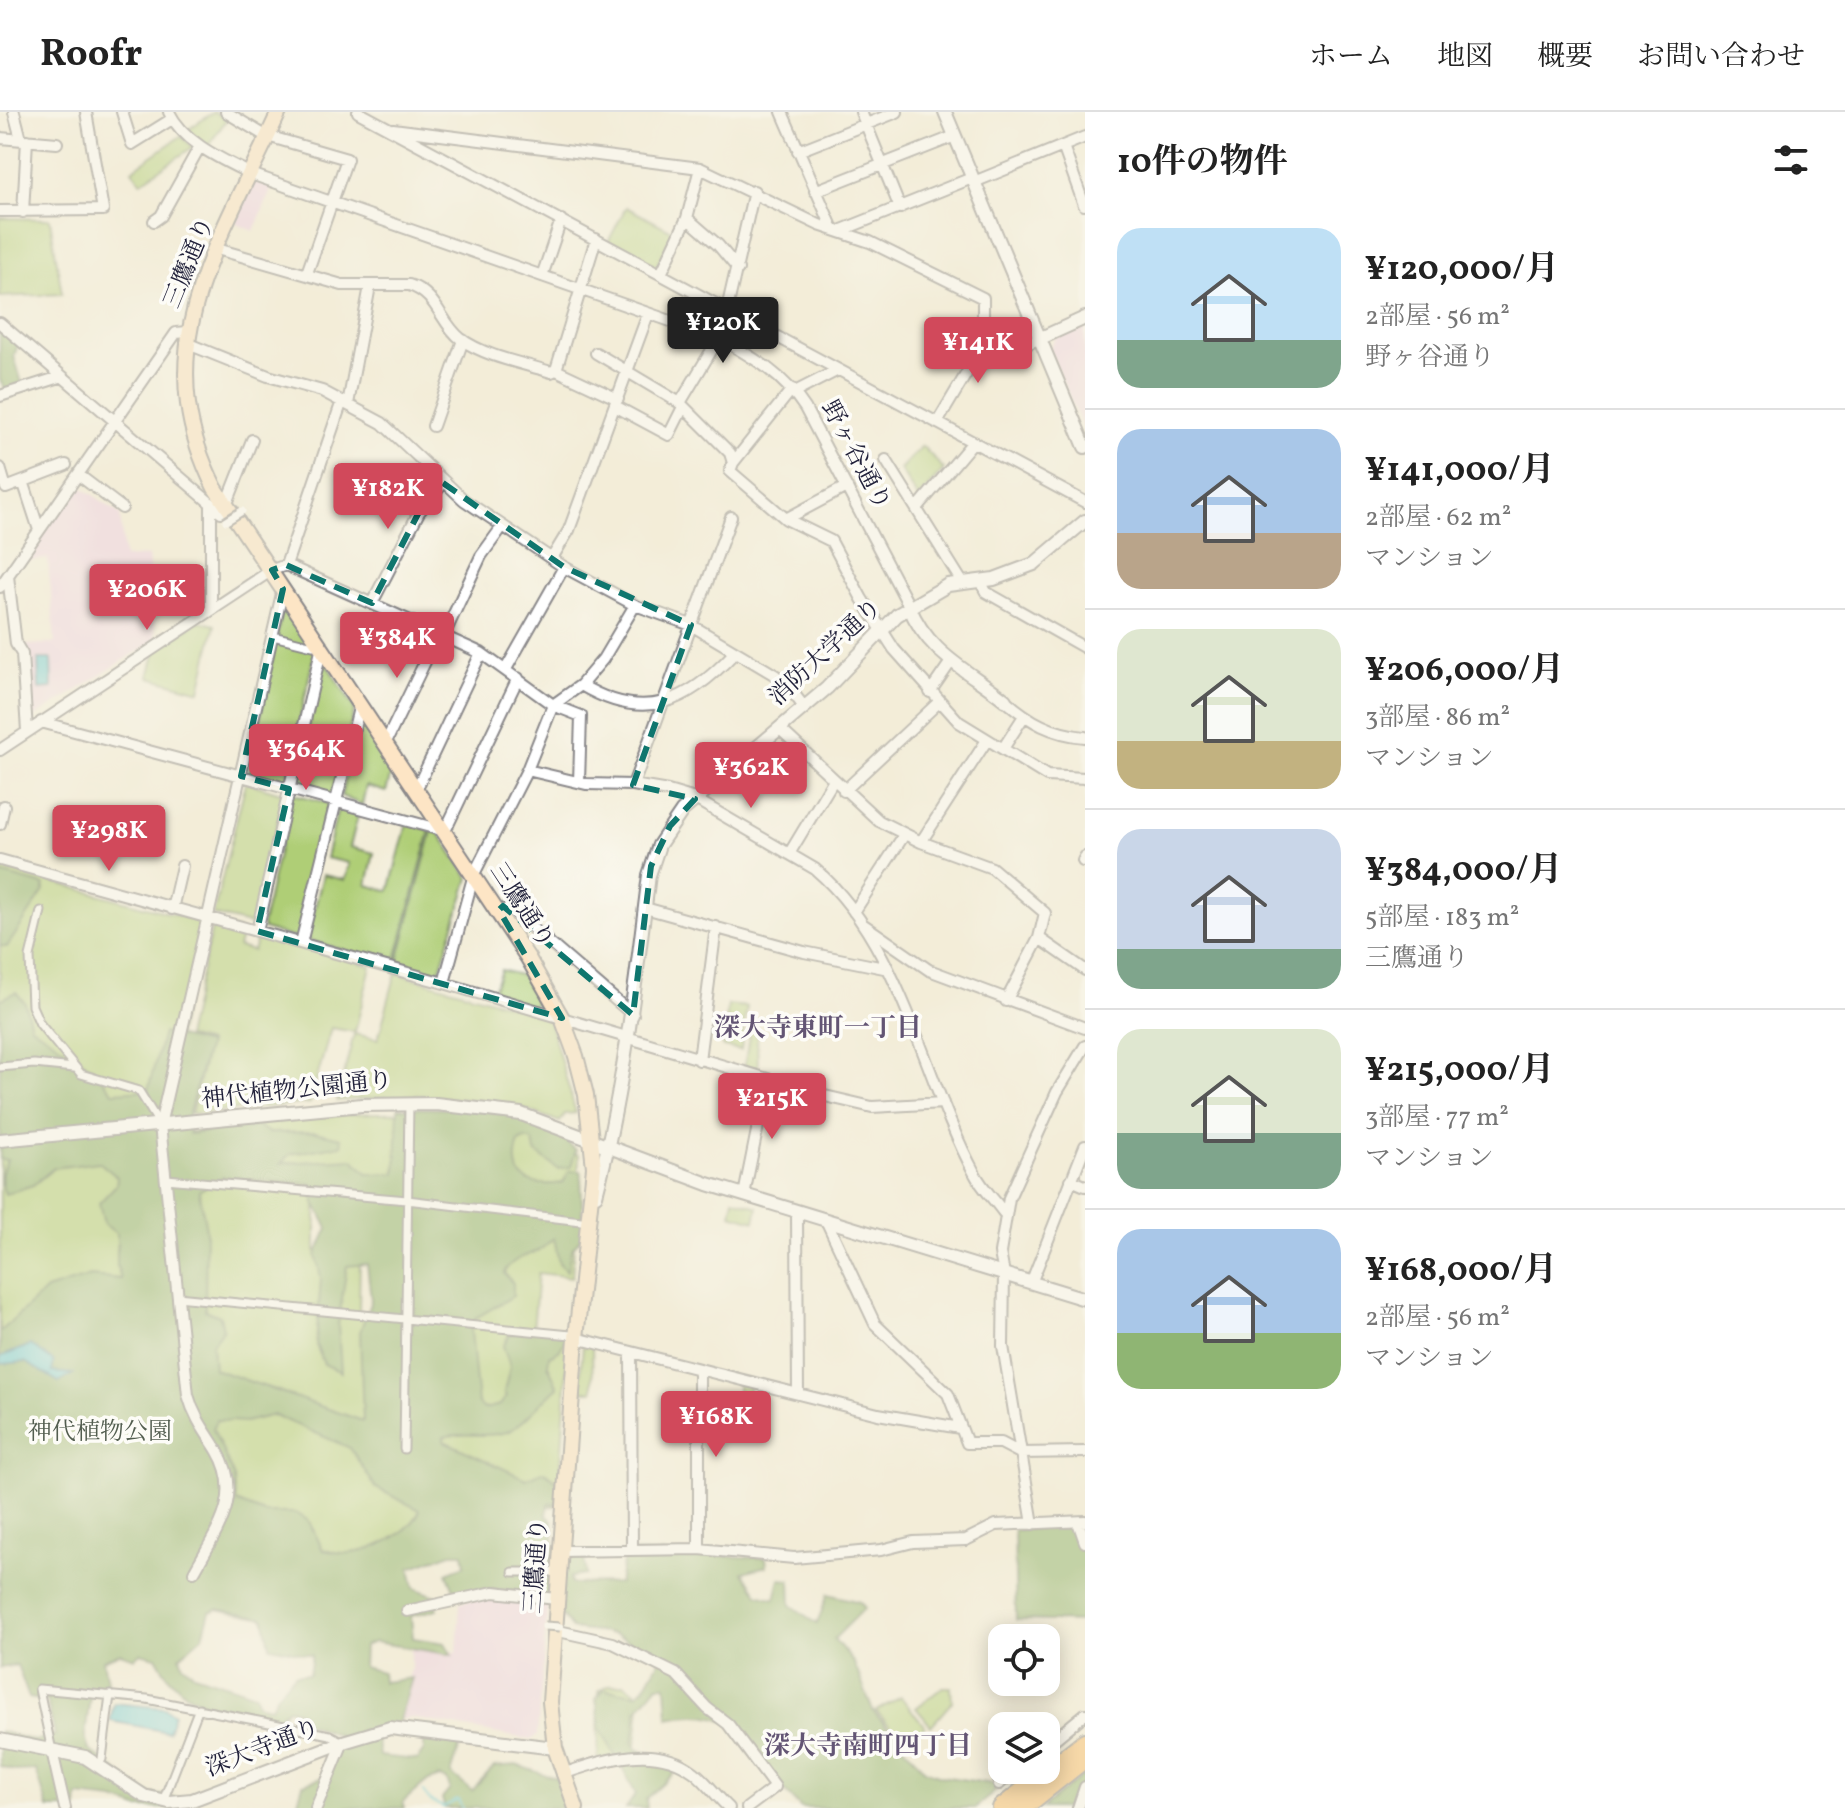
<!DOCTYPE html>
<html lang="ja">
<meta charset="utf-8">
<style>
body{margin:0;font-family:Vollkorn,"Noto Serif JP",serif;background:#f6f6f6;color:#222;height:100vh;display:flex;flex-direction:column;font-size:30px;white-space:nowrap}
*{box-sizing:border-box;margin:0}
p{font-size:26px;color:#767676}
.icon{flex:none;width:44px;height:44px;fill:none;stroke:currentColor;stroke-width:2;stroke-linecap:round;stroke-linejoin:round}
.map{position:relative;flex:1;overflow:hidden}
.details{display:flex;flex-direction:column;background:#fff;width:760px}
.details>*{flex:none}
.tools{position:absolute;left:988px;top:1512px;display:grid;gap:16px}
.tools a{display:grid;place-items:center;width:72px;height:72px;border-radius:16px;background:#fff;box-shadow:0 4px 20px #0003;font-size:40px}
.price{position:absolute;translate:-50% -68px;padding:0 18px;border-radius:8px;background:#d1495b;color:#fff;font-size:26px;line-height:52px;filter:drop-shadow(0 2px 4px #0008)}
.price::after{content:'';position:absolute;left:50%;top:48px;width:24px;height:18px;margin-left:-12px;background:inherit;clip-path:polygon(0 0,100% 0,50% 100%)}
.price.current{background:#222;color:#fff}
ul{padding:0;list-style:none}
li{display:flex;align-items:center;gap:24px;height:200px;padding:0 32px}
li+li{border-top:2px solid #e0e0e0}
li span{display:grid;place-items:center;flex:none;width:224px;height:160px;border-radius:24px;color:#555}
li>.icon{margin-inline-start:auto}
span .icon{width:96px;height:96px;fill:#fffc;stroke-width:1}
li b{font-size:34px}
h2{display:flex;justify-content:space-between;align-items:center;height:96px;padding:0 32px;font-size:34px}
header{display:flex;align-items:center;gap:48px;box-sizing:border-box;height:112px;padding:0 40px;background:#fff;border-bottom:2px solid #e0e0e0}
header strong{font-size:38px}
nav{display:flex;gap:44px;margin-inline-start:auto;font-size:28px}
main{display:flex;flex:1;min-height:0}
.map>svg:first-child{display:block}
.built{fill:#efd0e6}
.green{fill:#afce76;stroke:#687858;stroke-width:2;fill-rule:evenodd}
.forest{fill:#8bb167;stroke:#566a51;stroke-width:2;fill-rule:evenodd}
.water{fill:#5bc7d4;stroke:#3e7488;stroke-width:2}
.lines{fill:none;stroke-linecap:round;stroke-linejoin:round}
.stream{stroke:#5bc7d4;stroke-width:2}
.pedestrian-casing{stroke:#8a888a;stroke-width:11}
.minor-casing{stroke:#8a888a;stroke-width:14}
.tertiary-casing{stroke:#8a888a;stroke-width:16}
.secondary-casing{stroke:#8a888a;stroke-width:18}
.motorway-casing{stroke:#8a888a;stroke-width:22}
.pedestrian{stroke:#fff;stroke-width:7}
.minor{stroke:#fff;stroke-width:10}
.tertiary{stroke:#fff;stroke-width:12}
.secondary{stroke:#fde5c5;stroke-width:14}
.motorway{stroke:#fabe6d;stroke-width:18}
.pedestrian-bridge-casing{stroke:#8a888a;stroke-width:11;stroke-linecap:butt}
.pedestrian-bridge{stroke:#fff;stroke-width:7}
.marked{fill:none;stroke:#0f766e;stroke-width:6;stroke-dasharray:16 10;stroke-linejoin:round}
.labels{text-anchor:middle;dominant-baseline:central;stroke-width:7;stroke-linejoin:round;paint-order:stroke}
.street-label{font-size:24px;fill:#22223b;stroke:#fdfcf7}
.park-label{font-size:24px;fill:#535e50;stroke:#fdfcf7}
.neighbourhood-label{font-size:26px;font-weight:bold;fill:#635574;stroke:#fdfcf7}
</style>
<header>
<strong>Roofr</strong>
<nav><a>ホーム</a><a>地図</a><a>概要</a><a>お問い合わせ</a></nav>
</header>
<main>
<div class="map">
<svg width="1085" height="1696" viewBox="0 0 1085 1696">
<rect width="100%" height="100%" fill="#fdfcf7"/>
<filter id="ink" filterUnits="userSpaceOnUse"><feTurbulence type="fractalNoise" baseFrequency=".0125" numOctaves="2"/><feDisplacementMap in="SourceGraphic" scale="16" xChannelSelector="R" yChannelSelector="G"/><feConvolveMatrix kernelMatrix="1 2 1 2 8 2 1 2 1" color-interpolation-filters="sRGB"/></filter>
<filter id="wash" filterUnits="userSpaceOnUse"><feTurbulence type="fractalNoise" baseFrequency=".006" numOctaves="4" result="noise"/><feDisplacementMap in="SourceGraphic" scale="32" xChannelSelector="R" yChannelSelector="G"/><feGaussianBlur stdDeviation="1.8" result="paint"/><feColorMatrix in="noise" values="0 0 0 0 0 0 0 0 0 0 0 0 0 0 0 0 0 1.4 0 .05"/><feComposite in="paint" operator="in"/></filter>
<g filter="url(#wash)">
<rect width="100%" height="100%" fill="#f3edd8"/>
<!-- built -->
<path class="built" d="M252,68L272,76L254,119L235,111Z
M1085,210V321L1049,237L1059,220Z
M78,372L120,402L124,446L148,444L156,528L30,608L26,533L55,531L48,447L19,450Z
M497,1483L548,1490L537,1624L531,1628L413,1606L388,1608L405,1578L411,1557V1535L457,1540L460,1490Z"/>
<!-- green -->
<path class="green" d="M214,0L227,7L208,34L187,18Z
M181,24L193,35L141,70L132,58Z
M626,95L674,120L656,155L608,130Z
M0,106L50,107L62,182L0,185Z
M922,334L944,357L918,387L900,357Z
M283,493L315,538L286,671L249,661Z
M395,506L412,514L400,540L383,533Z
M198,509L215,513L200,579L149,565L156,538Z
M324,548L355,597L331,684L294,673Z
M359,609L393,655L386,680L366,674L362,693L341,684Z
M246,670L284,682L255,811L252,813L213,803Z
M294,682L331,692L298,827L263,817L262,813L291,684Z
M342,695L359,699L350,735L374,741L367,773L389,779L407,712L430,718L395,852L307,828L323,763L345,768L349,751L326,746L338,696Z
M432,719L439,721L469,766L438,864L397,853Z
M0,756L203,810L162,991L0,1019Z
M219,812L243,819L238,835L253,839L258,823L371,854L355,920L331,916L310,991L191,1002L208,931L186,925L212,816Z
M501,858L524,864L537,889L532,895L492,881Z
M396,861L548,904L576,1001L565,1002L560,1010L508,991L416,983L337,989L354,922L378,927Z
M728,893L747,895L741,938L723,935Z
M751,910L757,920L758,961L744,957Z
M415,1000L526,1014L579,1043L572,1165L538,1161L533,1218L569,1223L559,1386L555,1394L546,1395L277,1278L192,1255L180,1021L346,1002ZM316,1086L385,1148L384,1202L359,1200L360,1143L316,1139Z
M159,1020L183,1265L229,1274L505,1403L437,1447L0,1486V1036Z
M734,1087L758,1095L755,1109L731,1102Z
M583,1233H592L593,1279H579Z
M738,1270L749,1272L748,1320L725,1321V1289L738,1288Z
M625,1572L641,1584L635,1642L598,1648L599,1579L608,1573Z
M943,1575H951L952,1590L931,1614L916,1596Z
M901,1585L925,1615L905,1631L876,1599Z"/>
<!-- forest -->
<path class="forest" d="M0,220L18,233L14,244L22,271L5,277L0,268Z
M0,761L44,773V779L7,835L0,834Z
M16,880L25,891L31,914L90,954L113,980L148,978L163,921L208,932L188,1004L189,1022L258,1014L269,1021L315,1020L341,1026L342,1033L290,1042L281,1051L353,1047L368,1062L396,1061L398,996C443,996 512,995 552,1018C561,1023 568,1032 576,1038L571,1055L558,1057L535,1040L533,1029L525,1027L519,1030C507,1067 530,1076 563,1071L569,1059H581L583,1124L571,1138L567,1159L559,1151L554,1126C548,1130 543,1137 538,1139C525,1144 510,1148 504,1161L513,1171V1184L476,1206L471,1219L478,1291L484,1297L500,1293L506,1285L504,1280L510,1254L503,1234L509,1223L530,1217H559L566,1227L559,1239L549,1244L548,1253L558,1275C544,1286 521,1316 506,1320C485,1327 464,1319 444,1325V1329L526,1367L544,1359L558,1370L562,1390L549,1392L546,1403L552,1408L557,1453H568L569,1443L584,1444L586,1463L570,1465L571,1472L619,1471L625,1440L766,1446L767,1454L743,1460L758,1482L775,1487L780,1467L790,1468L791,1493L817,1512L828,1482L860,1490L865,1496L834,1527L854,1551L873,1599L925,1658L941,1664L994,1672L996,1679L975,1696H801C782,1674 743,1647 739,1617C718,1601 694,1601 668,1606L666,1573H658L637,1598L633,1631L637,1637L679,1657L646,1687L647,1696H626L636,1682L600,1616L596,1587L604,1577L636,1582L644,1576L661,1546L614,1522L572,1517C544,1473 501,1478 454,1478L447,1461L465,1453L463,1441H451L410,1456L414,1476L436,1484L437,1497L411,1504L413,1526L445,1531L452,1543L374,1530L364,1534L363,1555L382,1560L383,1570L412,1566L398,1612L363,1618L376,1623L379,1644L417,1648L424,1638V1626L434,1622L462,1627L451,1662L472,1679L494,1655L516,1653L556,1666L567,1696H445L442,1687L450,1677L447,1668L440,1665L426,1670L403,1690L405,1696H296L303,1672L321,1666L338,1623L305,1611L302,1601L288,1596L276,1608C224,1598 183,1597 156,1545L140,1541L135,1546L120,1541L103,1548L108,1575L91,1577L85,1624L89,1638L146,1681L178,1686L185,1696H138L114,1688L78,1684L77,1696H48L36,1658L15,1659L0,1654V1619L34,1629L55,1623L47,1589L29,1586L17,1553L0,1556V1220L46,1178L90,1164L121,1167L117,1154V1122L104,1112L99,1091L116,1073L117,1065L99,1050L54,1056L33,1073L5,1082C0,1069 0,1061 7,1048L0,1047V888ZM222,1065L312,1072L315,1091L328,1116L316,1143L321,1166L316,1233L324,1252L341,1260L338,1213L347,1154L367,1152L371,1188L360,1220L363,1309L214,1257L212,1232L223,1217L220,1204L205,1198L206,1117L199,1079ZM274,1303L350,1336L376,1376L420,1398C410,1421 376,1439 349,1441C341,1442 331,1439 323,1438L309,1409L296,1401H264L236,1390L234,1365L213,1317L216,1308L245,1310ZM217,1497L264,1506L270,1534L312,1543L309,1562H295L277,1582L271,1595L257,1592L255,1582L194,1562L183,1553L180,1544L203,1524L210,1500Z
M1063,1406L1066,1415L1085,1414V1510L1016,1508L1014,1418L1050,1415Z
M1085,1661V1696H1042Z"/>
<!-- water -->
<path class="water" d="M38,547H51L52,576L39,577Z
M31,1233L54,1250L52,1260L73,1262L59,1270L25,1250L0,1252V1245Z
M114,1591L165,1596L174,1602L168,1620L110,1609Z"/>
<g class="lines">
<!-- stream -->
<path class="stream" d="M423,1680L430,1689L443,1695L458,1688L462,1696"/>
</g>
</g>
<g filter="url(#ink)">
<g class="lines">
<!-- pedestrian casing -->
<g class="pedestrian-casing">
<path id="pedestrian" d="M273,524L313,534
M41,799L30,845L32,894L40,912L81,962L139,979L160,1013
M0,955L34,952L74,956
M166,1067L407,1088L581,1109
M177,1185L571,1223
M404,1337L409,991
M513,1460H553
M52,1639L39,1577L147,1587L330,1623L343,1630
M102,1647L110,1583
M163,1689L199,1596"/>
</g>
<!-- minor casing -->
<g class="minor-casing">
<path id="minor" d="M14,0L21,27
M122,0L132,32L172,7
M169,0C184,31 221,47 251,62L719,226C754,246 783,262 805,296L909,494
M226,0L264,23L347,47L307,161
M358,0L1085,390
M782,0L832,115
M861,0L900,96
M393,17L700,56L819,113L870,130L983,186V206L1019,235
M0,26L57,31
M1063,34L1084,93
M798,39L897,0
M974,70L1085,25
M815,79L955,24
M0,99L103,98L86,0
M23,100L27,28
M687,106L718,133L738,157
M154,109L161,104L200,34
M842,118L972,66
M217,137L342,173H409C438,182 440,211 461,227C486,245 522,251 551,260L556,258L618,287
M661,162L687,106L700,56
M542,164L561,108
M727,197L754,79
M0,211L221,400L229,398
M186,231L268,264L322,279L382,311L464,388L564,455L635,493L691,513L775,563L785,570L804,595
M596,241L680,291L730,341L733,351L730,359L786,407L831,429L862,487L894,537L959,610L1047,664L1085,666
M556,258L596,127
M795,280L838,258
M0,284L60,265
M680,291L719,226L729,198
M348,292L370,174
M615,294L669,323L682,297
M937,311L969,257L1041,226
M433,314L463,228
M886,348L962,470
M733,351L792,277
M0,356L6,376L66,353
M80,364L122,396
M24,372L39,418
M211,391V498
M226,394L252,328
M918,395L973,330
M786,407L846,375
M552,446L569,418L648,202
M286,453L342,289
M8,464L16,532L22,542L27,619
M980,469L986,480L1085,536
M0,475L176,221L187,220
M372,491L419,400L443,371
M444,523L481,444L502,415
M506,557L564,455
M581,573C644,611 688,591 734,541
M930,580L950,551
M1005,588C1030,610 1052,622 1085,625
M41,610L445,719L518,566
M779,616L879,709L921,730L992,756L1045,801L1039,826L1006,889
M386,630L439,521
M1004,635L1024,604
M0,638L272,458L286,453L481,541L553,593L581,604L579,670
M527,658L586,672L633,673L668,679L695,687L815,757C902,831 922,965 975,1062C982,1076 995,1088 1004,1101
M633,673L731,405
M417,676L481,541
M844,679L939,590
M0,712L4,694
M921,730L987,628
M789,742L833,669
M0,748L444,871L825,984L872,995L943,991
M1083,749L1085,745
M645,796L804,840L884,856
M172,797L182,754
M498,799L510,797L633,903
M854,800L904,723
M864,813L929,858L1085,916
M257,819L322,534
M1039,826L1085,858
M301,831L360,592
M444,871L474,762L527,658L553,593L581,573L603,547L635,493
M699,948L716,815
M1071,1068L1085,1074
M744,1083L767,969
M797,1100L798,1282
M826,1108L875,1212L948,1282L967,1331H1001L1020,1341L1085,1340
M1031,1171L1085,1034
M576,1226L878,1302L960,1316
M631,1240L632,1437
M1078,1410L1085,1430
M1033,1412L1003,1234L1004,1162L1000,1141L1009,1086L1057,980L1085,934
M699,1437V1257
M560,1439L699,1437L794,1446L881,1438L913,1430L966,1428L996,1413L1085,1409
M194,1460C216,1419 245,1385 217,1338C205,1319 194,1305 188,1283L160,1013L283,477
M407,1499L494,1480L556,1487
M554,1518L613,1531L676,1562L707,1596L728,1612L775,1675L747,1696
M1046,1634L1085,1602
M52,1639L65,1696
M562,1662C605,1648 654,1630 694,1660C707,1670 717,1685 729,1696
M999,1672L1016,1658
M316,1696L343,1630
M1078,1696L1085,1675"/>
</g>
<!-- tertiary casing -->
<g class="tertiary-casing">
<path id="tertiary" d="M945,0L1085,335
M1041,226L1085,206
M909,494C928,542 968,558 1005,588
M0,1028L362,993L436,992L521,1002L708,1072L1085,1187
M596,1083C624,977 635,872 649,763L659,733L682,699L827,576L897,503L948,473L994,467L1034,452L1085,409
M0,1628L85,1645L144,1684L169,1690L192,1688L343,1630L390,1616L555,1636"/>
</g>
<!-- secondary casing -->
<g class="secondary-casing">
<path id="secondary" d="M279,0C221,128 143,235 215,376L528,846L562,906L576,944L586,983L594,1055L576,1226L550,1590L555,1636L576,1696"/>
</g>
<!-- motorway casing -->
<g class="motorway-casing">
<path id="motorway" d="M1002,1696L1085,1630
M1022,1696L1085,1646"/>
</g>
<!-- pedestrian -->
<use href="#pedestrian" class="pedestrian"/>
<!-- minor -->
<use href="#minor" class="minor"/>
<!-- tertiary -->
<use href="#tertiary" class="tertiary"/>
<!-- secondary -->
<use href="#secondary" class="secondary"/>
<!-- motorway -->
<use href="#motorway" class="motorway"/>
<!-- pedestrian-bridge casing -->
<g class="pedestrian-bridge-casing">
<path id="pedestrian-bridge" d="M226,409L242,399
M545,1514L560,1515"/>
</g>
<!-- pedestrian-bridge -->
<use href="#pedestrian-bridge" class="pedestrian-bridge"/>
</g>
</g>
<!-- marked area -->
<path d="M0 0H1085V1696H0ZM443,371L564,455L691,513L633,673L695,687L670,714L651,754L633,903L503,794L499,798L562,906L257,819L289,677L241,664L283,477L272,458L286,453L372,491L419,400Z" fill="#f3edd8" fill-opacity=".55" fill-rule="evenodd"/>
<path class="marked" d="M443,371L564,455L691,513L633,673L695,687L670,714L651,754L633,903L503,794L499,798L562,906L257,819L289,677L241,664L283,477L272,458L286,453L372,491L419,400Z"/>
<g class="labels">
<!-- street labels -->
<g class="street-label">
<text transform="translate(190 151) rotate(-68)">三鷹通り</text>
<text transform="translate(855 344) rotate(62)">野ヶ谷通り</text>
<text transform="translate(826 541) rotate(-43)">消防大学通り</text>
<text transform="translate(521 794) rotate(57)">三鷹通り</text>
<text transform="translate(297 979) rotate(-6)">神代植物公園通り</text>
<text transform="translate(537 1454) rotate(-86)">三鷹通り</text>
<text transform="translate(263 1637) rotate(-21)">深大寺通り</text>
</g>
<!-- park labels -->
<g class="park-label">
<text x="100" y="1321">神代植物公園</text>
</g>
<!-- neighbourhood labels -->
<g class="neighbourhood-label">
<text x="818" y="917">深大寺東町一丁目</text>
<text x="868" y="1635">深大寺南町四丁目</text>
</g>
</g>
</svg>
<div class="tools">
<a><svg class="icon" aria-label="locate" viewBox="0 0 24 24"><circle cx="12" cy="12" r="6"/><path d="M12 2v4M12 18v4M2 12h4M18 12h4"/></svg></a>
<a><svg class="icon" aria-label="layers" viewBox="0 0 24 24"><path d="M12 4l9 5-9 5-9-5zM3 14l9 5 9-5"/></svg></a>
</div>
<b class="price current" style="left:723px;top:253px">¥120K</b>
<b class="price" style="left:978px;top:273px">¥141K</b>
<b class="price" style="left:388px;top:419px">¥182K</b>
<b class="price" style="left:147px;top:520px">¥206K</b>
<b class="price" style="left:397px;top:568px">¥384K</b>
<b class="price" style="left:306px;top:680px">¥364K</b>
<b class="price" style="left:751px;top:698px">¥362K</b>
<b class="price" style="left:109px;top:761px">¥298K</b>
<b class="price" style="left:772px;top:1029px">¥215K</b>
<b class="price" style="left:716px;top:1347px">¥168K</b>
</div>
<section class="details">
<h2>10件の物件<svg class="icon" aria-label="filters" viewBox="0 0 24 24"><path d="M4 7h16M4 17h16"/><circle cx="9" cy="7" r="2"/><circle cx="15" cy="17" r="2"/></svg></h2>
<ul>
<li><span style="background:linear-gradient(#bfe0f5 70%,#7fa58c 0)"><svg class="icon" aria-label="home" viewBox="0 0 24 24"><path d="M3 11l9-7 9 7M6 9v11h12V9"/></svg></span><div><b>¥120,000/月</b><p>2部屋 · 56 m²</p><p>野ヶ谷通り</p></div></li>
<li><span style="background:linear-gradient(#a9c7e8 65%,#b9a48a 0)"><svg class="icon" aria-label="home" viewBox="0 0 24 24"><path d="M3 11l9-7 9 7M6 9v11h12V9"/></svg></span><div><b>¥141,000/月</b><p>2部屋 · 62 m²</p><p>マンション</p></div></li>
<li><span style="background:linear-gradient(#dfe7d0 70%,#c2b280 0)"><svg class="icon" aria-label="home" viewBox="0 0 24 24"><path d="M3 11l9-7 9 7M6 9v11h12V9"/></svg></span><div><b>¥206,000/月</b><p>3部屋 · 86 m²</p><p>マンション</p></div></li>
<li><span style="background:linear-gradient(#c9d6e8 75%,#7fa58c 0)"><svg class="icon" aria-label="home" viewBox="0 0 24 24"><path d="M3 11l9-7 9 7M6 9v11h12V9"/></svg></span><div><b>¥384,000/月</b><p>5部屋 · 183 m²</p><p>三鷹通り</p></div></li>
<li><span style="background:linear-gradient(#dfe7d0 65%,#7fa58c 0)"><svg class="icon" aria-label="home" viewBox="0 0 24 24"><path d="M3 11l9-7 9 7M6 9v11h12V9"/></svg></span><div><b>¥215,000/月</b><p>3部屋 · 77 m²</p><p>マンション</p></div></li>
<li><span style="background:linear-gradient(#a9c7e8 65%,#8fb573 0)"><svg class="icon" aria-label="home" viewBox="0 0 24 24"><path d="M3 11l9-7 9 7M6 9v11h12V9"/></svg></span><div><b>¥168,000/月</b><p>2部屋 · 56 m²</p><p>マンション</p></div></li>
</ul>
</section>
</main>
